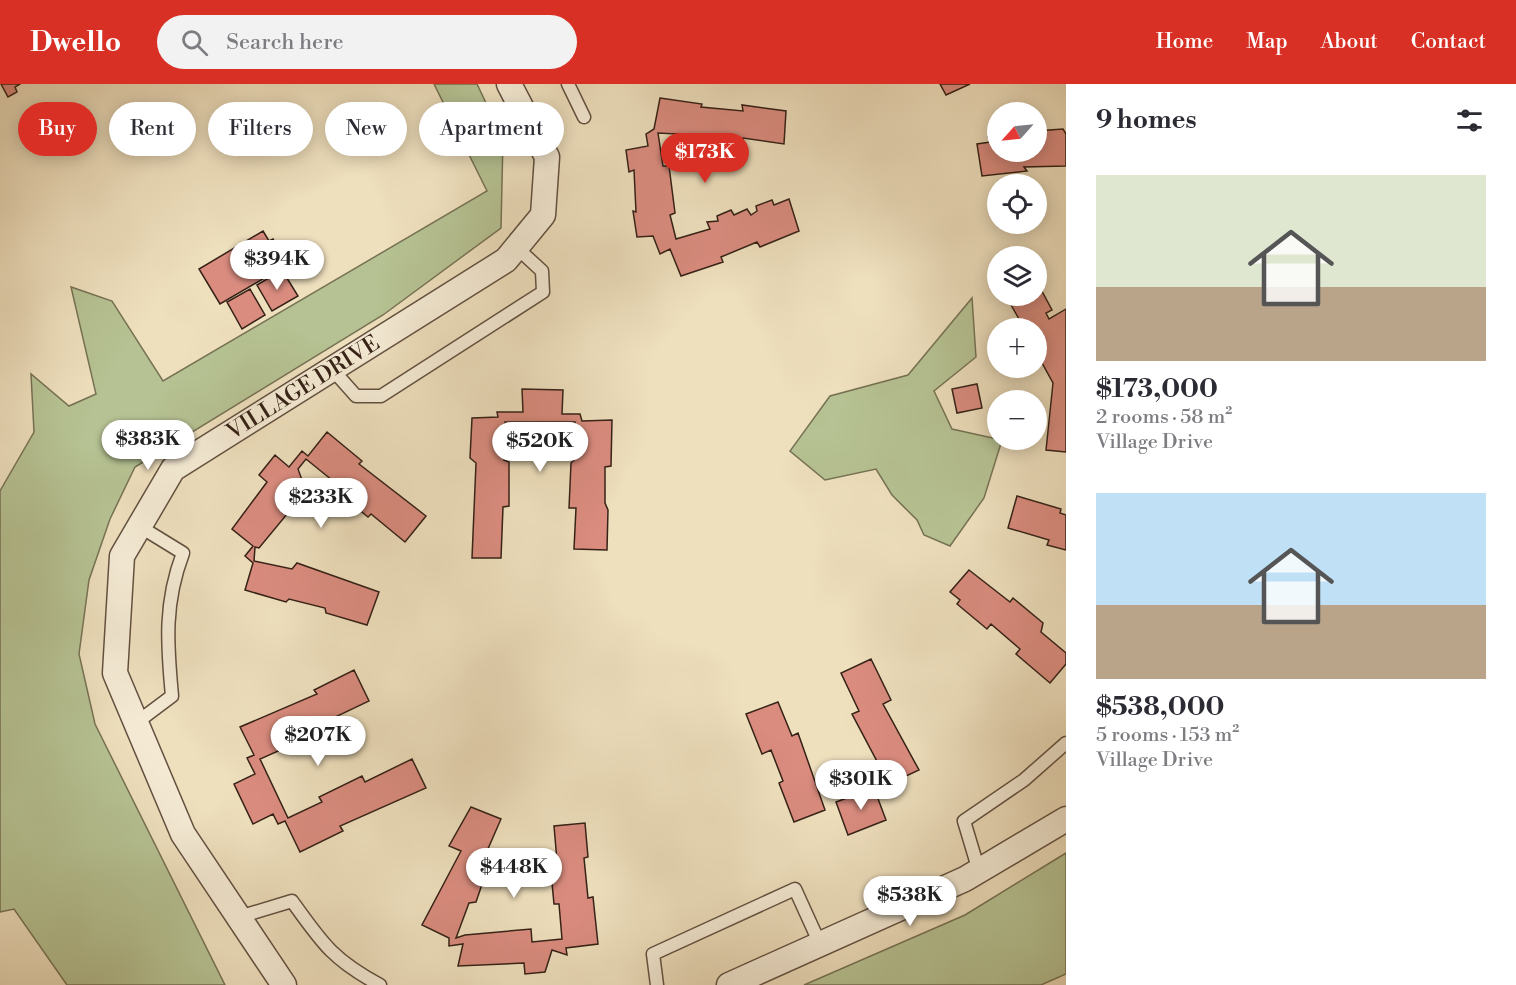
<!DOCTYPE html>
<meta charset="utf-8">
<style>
body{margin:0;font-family:"Libre Bodoni",serif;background:#f2f2f3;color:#2b2b33;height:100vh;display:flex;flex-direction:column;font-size:22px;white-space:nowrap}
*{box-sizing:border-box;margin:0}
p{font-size:20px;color:#7c7c81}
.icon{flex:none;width:33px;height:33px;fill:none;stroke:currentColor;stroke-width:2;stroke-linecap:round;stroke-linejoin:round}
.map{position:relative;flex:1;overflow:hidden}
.panel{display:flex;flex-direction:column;background:#fff;width:450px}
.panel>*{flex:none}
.hud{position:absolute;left:18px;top:18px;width:570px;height:54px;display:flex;gap:12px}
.needle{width:39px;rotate:243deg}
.buttons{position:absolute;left:987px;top:18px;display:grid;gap:12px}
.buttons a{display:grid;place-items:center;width:60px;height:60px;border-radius:50%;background:#fff;box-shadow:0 3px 15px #0003;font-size:30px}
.price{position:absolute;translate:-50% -51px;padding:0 14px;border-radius:21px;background:#fff;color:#222;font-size:20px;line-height:39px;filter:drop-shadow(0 2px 3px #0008)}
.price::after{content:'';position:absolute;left:50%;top:36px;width:18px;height:14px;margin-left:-9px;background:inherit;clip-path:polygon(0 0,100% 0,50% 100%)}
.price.active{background:#d93025;color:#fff}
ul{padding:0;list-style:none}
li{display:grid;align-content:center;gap:12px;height:318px;padding:0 30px}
li span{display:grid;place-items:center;height:186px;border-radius:0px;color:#555}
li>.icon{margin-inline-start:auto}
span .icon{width:108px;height:108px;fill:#fffc;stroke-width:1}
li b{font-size:26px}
h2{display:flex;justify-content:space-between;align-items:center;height:72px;padding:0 30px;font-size:26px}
.chip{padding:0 21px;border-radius:27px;background:#fff;box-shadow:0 3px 15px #0003;font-size:21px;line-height:54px}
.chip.active{background:#d93025;color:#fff}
header{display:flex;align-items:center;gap:36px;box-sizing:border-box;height:84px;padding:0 30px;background:#d93025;color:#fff}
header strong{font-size:28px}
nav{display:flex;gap:33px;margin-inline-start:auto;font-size:21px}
.search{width:420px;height:54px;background:#f2f2f3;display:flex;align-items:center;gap:15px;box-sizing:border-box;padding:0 21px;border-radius:33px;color:#7c7c81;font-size:22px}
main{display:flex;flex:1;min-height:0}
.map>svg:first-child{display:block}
.green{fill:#b6c293;stroke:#767254;stroke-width:1.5}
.building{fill:#da8c7f;stroke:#352116;stroke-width:1.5}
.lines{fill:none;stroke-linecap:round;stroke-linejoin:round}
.service-casing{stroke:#635040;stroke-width:15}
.minor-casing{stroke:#635040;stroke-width:27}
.service{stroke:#f4ead4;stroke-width:12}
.minor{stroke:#f4ead4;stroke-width:24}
.labels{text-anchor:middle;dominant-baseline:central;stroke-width:5;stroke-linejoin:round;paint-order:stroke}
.street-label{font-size:22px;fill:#352116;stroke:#f4ead4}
</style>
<header>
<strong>Dwello</strong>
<div class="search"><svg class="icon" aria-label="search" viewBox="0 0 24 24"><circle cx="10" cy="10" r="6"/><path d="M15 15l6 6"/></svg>Search here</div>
<nav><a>Home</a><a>Map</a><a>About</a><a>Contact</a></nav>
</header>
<main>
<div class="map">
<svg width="1066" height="901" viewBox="0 0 1066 901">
<rect width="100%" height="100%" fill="#eedfbd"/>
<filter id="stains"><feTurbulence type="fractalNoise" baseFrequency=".00333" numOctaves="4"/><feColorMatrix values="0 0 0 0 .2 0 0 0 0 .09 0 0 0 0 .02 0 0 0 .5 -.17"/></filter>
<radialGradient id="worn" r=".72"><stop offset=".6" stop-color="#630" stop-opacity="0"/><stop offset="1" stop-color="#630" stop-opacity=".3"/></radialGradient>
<!-- green -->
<path class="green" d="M434,0H477L503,55L501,144L383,231L135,383L110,435L89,496L79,570L95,640L225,901H67L14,825L0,828V407L34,348L31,290L69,322L96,310L71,203L112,217L163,297L487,107Z
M972,214L976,273L934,307L952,345L1002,356L984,414L950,462L924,451L917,436L892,411L876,385L825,396L790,367L830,312L908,291Z
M1066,769V890L1041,901H804L965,831Z"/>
<!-- building -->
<path class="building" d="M1,0H20L15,3L17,8L8,13Z
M940,0H970L946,11Z
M660,14L702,20L701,23L743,27L742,21L786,27L784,60L743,54L741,62L695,58L696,51L658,49L663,82H669L675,129L670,131L676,155L710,145L707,138L718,137L717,132L731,126L734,131L747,125L751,131L757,127L756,122L772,116L774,121L789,115L799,147L760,163L757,158L721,173L723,178L681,192L670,165L660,170L653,152L637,153L633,127L636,128L634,86L629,88L626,66L648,62L646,50L654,45Z
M1063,45L1066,50V82L1024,83L1027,87L982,92L977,60L991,58L988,53L998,51V68H1036V47Z
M263,147L269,157L273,155L282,170L277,173L283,183L220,220L199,185Z
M282,186L298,212L272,227L257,201Z
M1036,196L1052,226L1046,229L1049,235L1066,225V368L1046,366L1053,299L1036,268V244H1024L1006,212H1036Z
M250,205L265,231L242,245L227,218Z
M977,300L982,324L957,329L952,305Z
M522,305L563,306L562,330H580L582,337L612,336L611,382L605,383V419L608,426L607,466L574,465L576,424H569L571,379L575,375V338H505L504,376L509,378V422L503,423L501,474H472L476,379L470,374L472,334L498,333L497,328H523Z
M327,348L362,377L359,380L426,432L405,458L371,430L368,433L334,405L338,401L306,375L298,385L302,396L294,406L297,418L259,464L255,463L254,477L292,485L297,479L379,508L367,541L326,529L325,524L289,515L286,518L245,506L253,479L245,472L253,462L232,445L267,398L259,391L275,371L289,383L302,367L308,372Z
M1017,412L1061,425L1060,429L1066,431V466L1047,461L1049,456L1008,444Z
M969,486L1010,518L1013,514L1043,539L1041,548L1066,569V580L1050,599L1016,570L1020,565L991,540L987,545L957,520L960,516L950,508Z
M871,575L891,616L883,620L919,686L889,700L852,630L859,627L841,589Z
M354,586L369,617L331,635L334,642L260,675L288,734L322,718L319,713L362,692L365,698L412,675L426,704L340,742L343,747L300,768L285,737L278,740L273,730L253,740L234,700L255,690L247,674L254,671L240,643L317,610L314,606Z
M778,618L792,652L798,649L825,726L794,738L779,699L783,697L771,666L762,670L746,630Z
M874,704L886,736L848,751L836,718Z
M471,723L501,735L484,774L489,780L476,818L469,819L456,854L465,851L531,845L532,858L562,855L559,820H554L550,778L557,777L554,742L585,739L588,773L584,774L588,814L593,813L598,860L566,864L567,871L552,866L545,888L525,890L524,879L458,882L463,860L449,862V854L422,841L461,767L449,762Z"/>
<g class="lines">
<!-- service casing -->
<g class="service-casing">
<path id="service" d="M568,0L584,33
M332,285L356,312H381L543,208L542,187L516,163
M136,639L172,612C167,559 164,519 183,469L139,442
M979,787L964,737L1024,696L1066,659
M239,833L292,817C322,859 333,876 380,901
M657,901L653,870L795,805L820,860"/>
</g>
<!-- minor casing -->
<g class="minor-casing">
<g id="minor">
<path id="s1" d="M284,901L183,750L115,589L122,472L173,385L506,176L543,131L547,73L509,0"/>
<path d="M729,901L965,795L1066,735"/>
</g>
</g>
<!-- service -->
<use href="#service" class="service"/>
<!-- minor -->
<use href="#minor" class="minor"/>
</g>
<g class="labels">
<!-- street labels -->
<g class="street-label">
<text stroke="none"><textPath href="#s1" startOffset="728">VILLAGE DRIVE</textPath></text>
</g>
</g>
<rect width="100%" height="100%" filter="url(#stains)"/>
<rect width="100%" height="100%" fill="url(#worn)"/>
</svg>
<div class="buttons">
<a><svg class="needle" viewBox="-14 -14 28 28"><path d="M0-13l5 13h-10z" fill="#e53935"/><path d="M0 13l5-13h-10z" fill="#7c7c81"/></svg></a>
<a><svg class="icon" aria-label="locate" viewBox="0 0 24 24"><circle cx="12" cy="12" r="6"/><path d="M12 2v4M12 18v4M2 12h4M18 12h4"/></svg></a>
<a><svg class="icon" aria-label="layers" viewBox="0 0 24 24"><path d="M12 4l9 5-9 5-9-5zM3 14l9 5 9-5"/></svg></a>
<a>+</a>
<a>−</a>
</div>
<b class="price active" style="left:705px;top:100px">$173K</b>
<b class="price" style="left:277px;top:207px">$394K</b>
<b class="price" style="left:148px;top:387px">$383K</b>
<b class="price" style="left:540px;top:389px">$520K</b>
<b class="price" style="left:321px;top:445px">$233K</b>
<b class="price" style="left:318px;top:683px">$207K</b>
<b class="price" style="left:861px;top:727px">$301K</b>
<b class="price" style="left:514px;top:815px">$448K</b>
<b class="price" style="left:910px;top:843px">$538K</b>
<div class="hud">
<a class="chip active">Buy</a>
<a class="chip">Rent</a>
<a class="chip">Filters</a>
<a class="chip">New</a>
<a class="chip">Apartment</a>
</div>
</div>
<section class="panel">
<h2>9 homes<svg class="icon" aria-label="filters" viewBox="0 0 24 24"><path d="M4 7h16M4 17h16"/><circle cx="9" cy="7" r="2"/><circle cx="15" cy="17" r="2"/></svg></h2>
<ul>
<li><span style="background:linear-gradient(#dfe7d0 60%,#b9a48a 0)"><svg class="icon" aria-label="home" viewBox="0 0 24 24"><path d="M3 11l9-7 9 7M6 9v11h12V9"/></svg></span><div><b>$173,000</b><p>2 rooms · 58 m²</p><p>Village Drive</p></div></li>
<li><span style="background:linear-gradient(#bfe0f5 60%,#b9a48a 0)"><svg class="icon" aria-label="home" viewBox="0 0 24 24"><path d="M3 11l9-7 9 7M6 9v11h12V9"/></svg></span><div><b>$538,000</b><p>5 rooms · 153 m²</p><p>Village Drive</p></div></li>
</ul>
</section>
</main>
